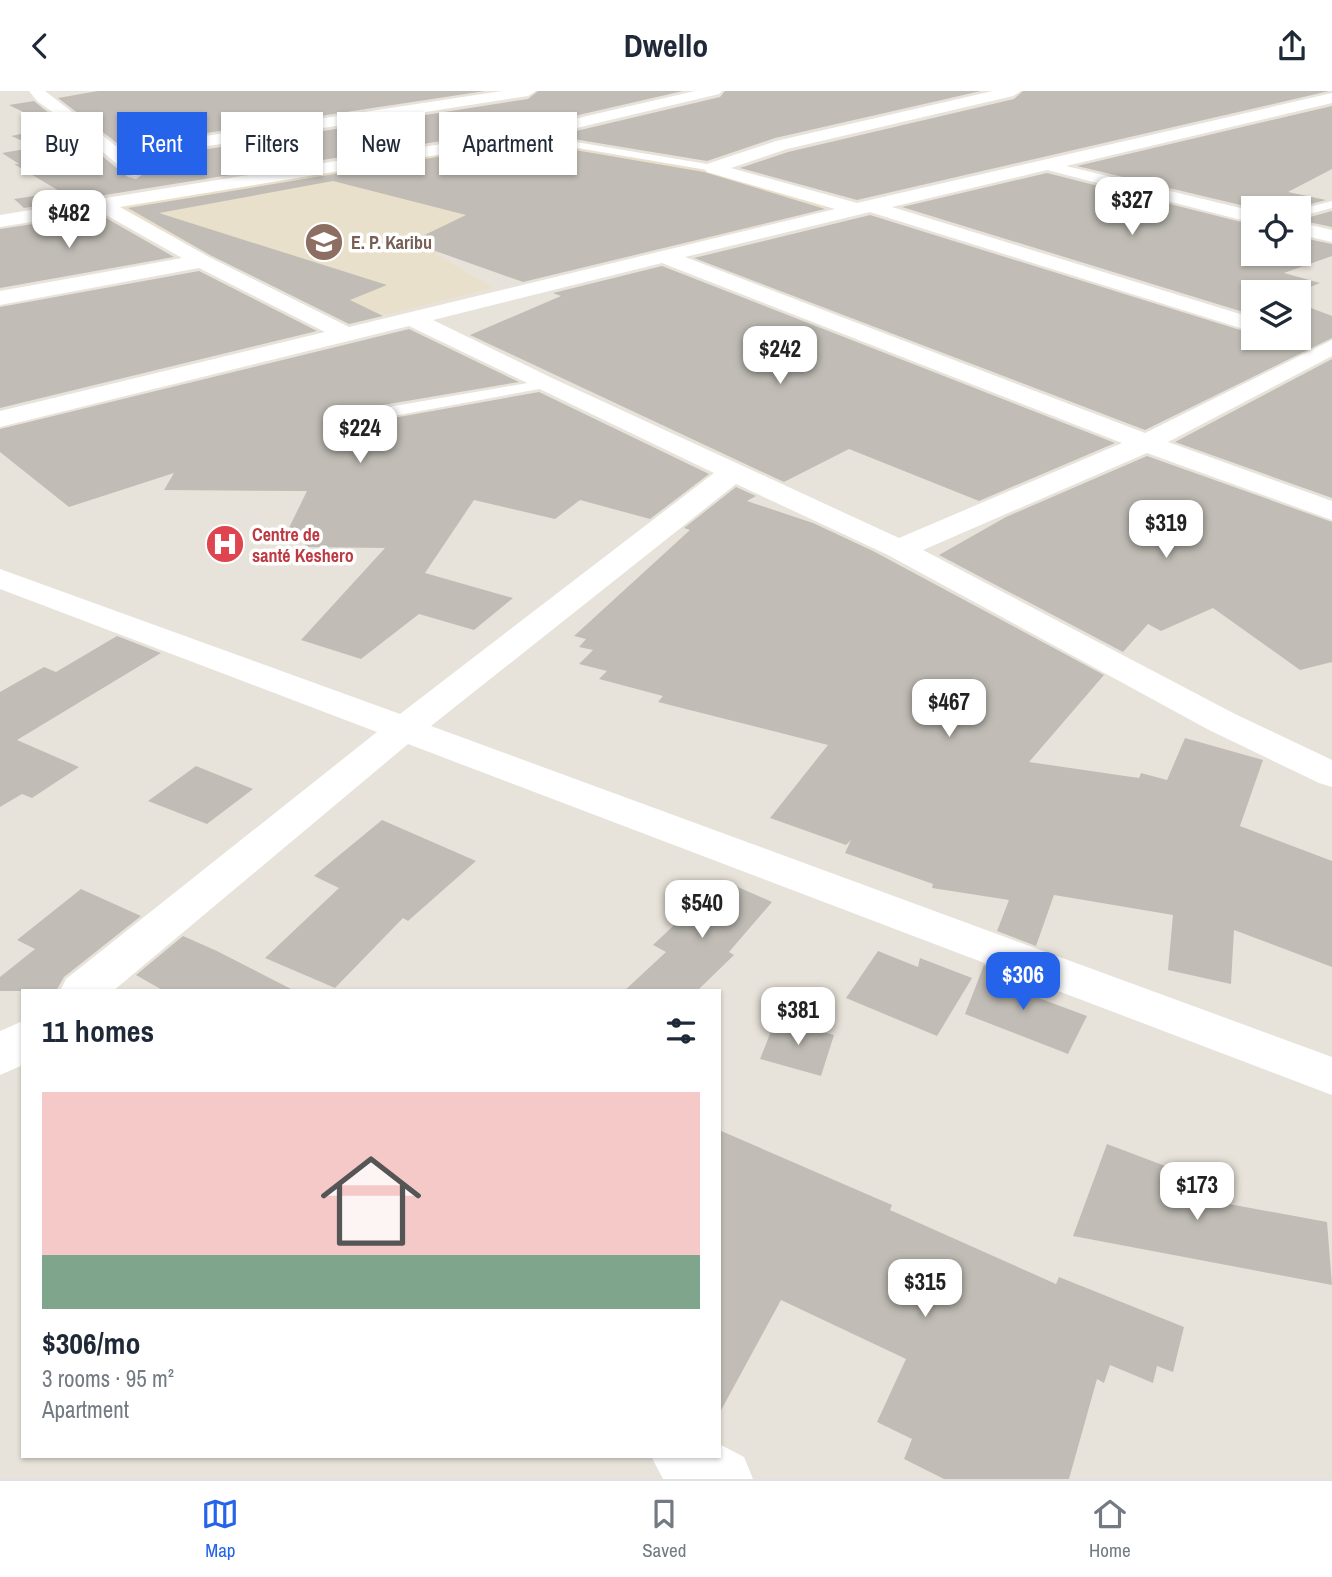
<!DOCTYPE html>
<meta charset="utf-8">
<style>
body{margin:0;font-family:"Archivo Narrow",sans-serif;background:#f2f2f3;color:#1f2937;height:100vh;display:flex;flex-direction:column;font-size:26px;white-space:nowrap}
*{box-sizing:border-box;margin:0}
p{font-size:23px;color:#747a83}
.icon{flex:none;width:38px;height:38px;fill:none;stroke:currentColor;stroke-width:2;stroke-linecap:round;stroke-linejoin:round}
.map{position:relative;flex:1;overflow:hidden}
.sheet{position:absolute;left:21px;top:898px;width:700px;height:469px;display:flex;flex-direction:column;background:#fff;border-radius:0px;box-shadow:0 2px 5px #0004}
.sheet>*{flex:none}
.guide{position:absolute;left:21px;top:21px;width:700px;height:63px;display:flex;gap:14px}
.buttons{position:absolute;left:1241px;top:105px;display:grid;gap:14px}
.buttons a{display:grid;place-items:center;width:70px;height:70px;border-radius:0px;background:#fff;box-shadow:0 2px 5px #0004;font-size:35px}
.price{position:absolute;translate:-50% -60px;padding:0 16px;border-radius:14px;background:#fff;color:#222;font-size:23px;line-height:46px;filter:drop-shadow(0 2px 4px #0008)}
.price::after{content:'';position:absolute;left:50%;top:42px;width:21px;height:16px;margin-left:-10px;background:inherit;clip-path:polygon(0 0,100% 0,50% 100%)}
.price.active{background:#2563eb;color:#fff}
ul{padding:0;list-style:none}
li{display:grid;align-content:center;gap:14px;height:371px;padding:0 21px}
li span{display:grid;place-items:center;height:217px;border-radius:0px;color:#555}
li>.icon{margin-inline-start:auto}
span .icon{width:126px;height:126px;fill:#fffc;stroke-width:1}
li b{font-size:30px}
h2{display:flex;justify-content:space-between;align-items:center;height:84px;padding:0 21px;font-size:30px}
.tag{padding:0 24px;border-radius:0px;background:#fff;box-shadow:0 2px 5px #0004;font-size:24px;line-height:63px}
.tag.active{background:#2563eb;color:#fff}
header{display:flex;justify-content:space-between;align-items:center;height:91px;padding:0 21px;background:#fff;font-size:32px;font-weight:700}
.tab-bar{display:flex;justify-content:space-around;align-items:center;height:98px;border-top:2px solid #e0e1e3;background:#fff;font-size:19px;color:#747a83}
.tab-bar a{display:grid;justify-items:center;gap:4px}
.tab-bar .active{color:#2563eb}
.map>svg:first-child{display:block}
.education{fill:#e9e0cb}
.building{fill:#c1bdb6}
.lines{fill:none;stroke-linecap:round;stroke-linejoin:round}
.service{fill:#fff;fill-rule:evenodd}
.minor{fill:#fff;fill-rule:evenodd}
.labels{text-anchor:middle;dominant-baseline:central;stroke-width:7;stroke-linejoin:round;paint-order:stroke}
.far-education-label{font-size:18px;font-weight:bold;fill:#785e54;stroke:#fff;text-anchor:start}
.far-health-label{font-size:18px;font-weight:bold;fill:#be3a42;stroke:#fff;text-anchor:start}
</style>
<header><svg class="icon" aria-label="back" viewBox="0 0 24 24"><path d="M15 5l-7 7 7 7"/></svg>Dwello<svg class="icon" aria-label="share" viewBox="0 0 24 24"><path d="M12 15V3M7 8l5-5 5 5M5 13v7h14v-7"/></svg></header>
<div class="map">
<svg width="1332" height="1388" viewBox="0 0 1332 1388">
<rect width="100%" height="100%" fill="#e8e3da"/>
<!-- education -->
<path class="education" d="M518,48L696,77L831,116L690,152L538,118L436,163L493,197L369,228H345L112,115Z"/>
<!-- building -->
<path class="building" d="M98,0H485L121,55L58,7Z
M538,0H683L522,37L24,117L14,108L61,101L14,73H19L2,62L37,56L11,45L40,39L22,32L39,29L9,14L34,10L128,86L136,88L148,80L137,69L528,8Z
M725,0H981L775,47L707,70L555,45L720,6Z
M1023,0H1329L857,109L740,77L788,61L1014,8Z
M1332,15V78L1288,101L1326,109L1296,117H1253L1077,75Z
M528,51L704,81L825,118L523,191L410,151L466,124L333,90L159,122L387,194L350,209L383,225L349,233L210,164L128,117Z
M1047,82L1253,134V163H1298V146L1332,153V165L1284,182L1320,192L1298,201H1253V224L902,116Z
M1332,120V136L1299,129Z
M99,123L174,166L0,197V138Z
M870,124L1253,243V247H1298V214L1311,217L1332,225V247L1145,339L694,167Z
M662,175L1115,352L979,410L849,358L784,391L470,244L561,205L553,202Z
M199,180L317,240L0,317V216Z
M409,238L519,291L377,315L367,322L376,330L539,301L709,383L650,428L580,409L555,428L474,409L425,482L513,507L474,539L419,523L361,568L301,549L385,457L304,456L307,449H283L307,400L164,399L174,382L69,416L0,361V338Z
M1332,268V407L1175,351Z
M1147,365L1332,431V571L1300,579L1213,517L1161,540L1148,533L1123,561L939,464L1006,426Z
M736,396L756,405L747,410L813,432L873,460L1104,584L1029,671L1139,687L1141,682L1167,689L1185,647L1263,669L1240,735L1332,770V876L1234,839L1231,893L1168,879L1173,824L1054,804L1036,855L997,840L1009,809L932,797L933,793L845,762L851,749L846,754L770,727L828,654L658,611L663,605L599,588L607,580L579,573L593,559L579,556L586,548L574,545L690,439L684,437Z
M117,545L161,562L17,649L79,676L32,707L22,703L0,716V601L44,576L56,581Z
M196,675L253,698L207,733L148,710Z
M382,729L476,770L408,830L403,827L335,897L265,867L339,797L314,785Z
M722,789L772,811L729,861L734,864L697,900H624L666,861L653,854Z
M81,798L141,825L64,886L56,900H0V886L35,858L17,849Z
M183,845L217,860L295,900H164L136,884Z
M878,860L918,876L920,867L972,887L937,945L846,907Z
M984,874L1024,890L1020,900L1087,925L1068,963L965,923Z
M776,928L834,944L821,985L760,968Z
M719,1039L892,1114L890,1119L1056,1193L1059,1186L1184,1236L1173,1281L1157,1275L1153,1292L1110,1274L1104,1292L1097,1288L1069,1388H944L904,1368L912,1348L877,1331L906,1268L781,1209L719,1323Z
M1107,1053L1197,1087L1191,1106L1327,1131L1332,1194L1073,1145Z"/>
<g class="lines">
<!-- service -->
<path class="service" d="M522,42L713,74L718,77L713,80L519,47L517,45Z
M1332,110V117L1298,126V119Z
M545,289L552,293L550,296L377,328L369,323L377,318Z"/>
<!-- minor -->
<path class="minor" d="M29,0H45L120,58L502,0H536L528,5L131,67L145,80L136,85L130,84L72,35L37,10Z
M695,0H722L719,3L522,50L120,116L209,166L349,236L835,118L707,81L704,77L707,73L776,50L993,0H1021L1013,5L787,58L731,77L857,112L1332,2V12L1066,75L1253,120V132L1047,79L892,116L1253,227V241L870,121L685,166L1145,342L1332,249V265L1168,351L1332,410V429L1147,362L923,459L1235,623L1332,669V696L1319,692L1209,639L888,464L736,393L431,635L1332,966V1004L408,653L113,900H60L66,888L377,641L0,498V478L400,623L714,382L409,235L0,336V320L325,241L199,177L0,214V200L182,167L99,120L0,136V124L522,40ZM662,172L1122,352L899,447L554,288L433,229Z
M1298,131L1332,139V151L1298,143Z
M23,930V974L0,984V940Z
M719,1353L744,1366L753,1388H663L651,1365H719Z"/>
</g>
<!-- icons -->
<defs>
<g id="school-disc" transform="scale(2.0125)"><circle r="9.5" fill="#8d6e63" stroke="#fff"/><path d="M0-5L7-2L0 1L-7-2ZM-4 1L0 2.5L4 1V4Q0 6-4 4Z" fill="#fff"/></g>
<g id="hospital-disc" transform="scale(2.0125)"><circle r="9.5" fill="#e0444e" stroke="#fff"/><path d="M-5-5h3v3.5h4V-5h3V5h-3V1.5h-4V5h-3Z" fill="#fff"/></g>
</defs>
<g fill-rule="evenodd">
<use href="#school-disc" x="324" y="151"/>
<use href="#hospital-disc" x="225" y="453"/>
</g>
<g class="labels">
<!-- far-education labels -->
<g class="far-education-label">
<text x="351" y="151">E. P. Karibu</text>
</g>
<!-- far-health labels -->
<g class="far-health-label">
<text x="252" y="443">Centre de<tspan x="252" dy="21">santé Keshero</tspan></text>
</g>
</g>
</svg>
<div class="buttons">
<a><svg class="icon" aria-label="locate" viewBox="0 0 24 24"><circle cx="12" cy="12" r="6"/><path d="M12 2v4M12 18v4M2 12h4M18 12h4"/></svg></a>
<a><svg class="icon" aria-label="layers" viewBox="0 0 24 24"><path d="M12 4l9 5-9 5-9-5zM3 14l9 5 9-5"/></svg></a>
</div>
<b class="price" style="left:1132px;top:146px">$327</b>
<b class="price" style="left:69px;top:159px">$482</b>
<b class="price" style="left:780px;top:295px">$242</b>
<b class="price" style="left:360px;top:374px">$224</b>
<b class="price" style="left:1166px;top:469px">$319</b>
<b class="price" style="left:949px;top:648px">$467</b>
<b class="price" style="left:702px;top:849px">$540</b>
<b class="price active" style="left:1023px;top:921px">$306</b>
<b class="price" style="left:798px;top:956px">$381</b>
<b class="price" style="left:1197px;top:1131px">$173</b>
<b class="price" style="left:925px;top:1228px">$315</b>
<div class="guide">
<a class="tag">Buy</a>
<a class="tag active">Rent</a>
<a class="tag">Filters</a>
<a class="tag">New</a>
<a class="tag">Apartment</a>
</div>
<section class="sheet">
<h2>11 homes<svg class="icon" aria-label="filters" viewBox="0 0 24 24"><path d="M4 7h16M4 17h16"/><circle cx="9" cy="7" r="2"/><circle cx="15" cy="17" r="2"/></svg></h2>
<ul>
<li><span style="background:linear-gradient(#f6c9c9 75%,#7fa58c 0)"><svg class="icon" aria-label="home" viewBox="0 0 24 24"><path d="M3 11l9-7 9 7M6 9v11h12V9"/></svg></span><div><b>$306/mo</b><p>3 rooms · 95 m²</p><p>Apartment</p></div></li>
</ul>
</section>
</div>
<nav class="tab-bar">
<a class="active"><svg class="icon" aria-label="map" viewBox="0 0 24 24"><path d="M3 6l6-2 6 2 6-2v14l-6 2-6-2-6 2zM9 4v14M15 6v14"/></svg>Map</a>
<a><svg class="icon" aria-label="saved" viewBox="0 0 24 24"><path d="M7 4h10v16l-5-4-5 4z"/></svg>Saved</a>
<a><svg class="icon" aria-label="home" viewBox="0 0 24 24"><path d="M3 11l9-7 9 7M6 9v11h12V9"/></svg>Home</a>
</nav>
